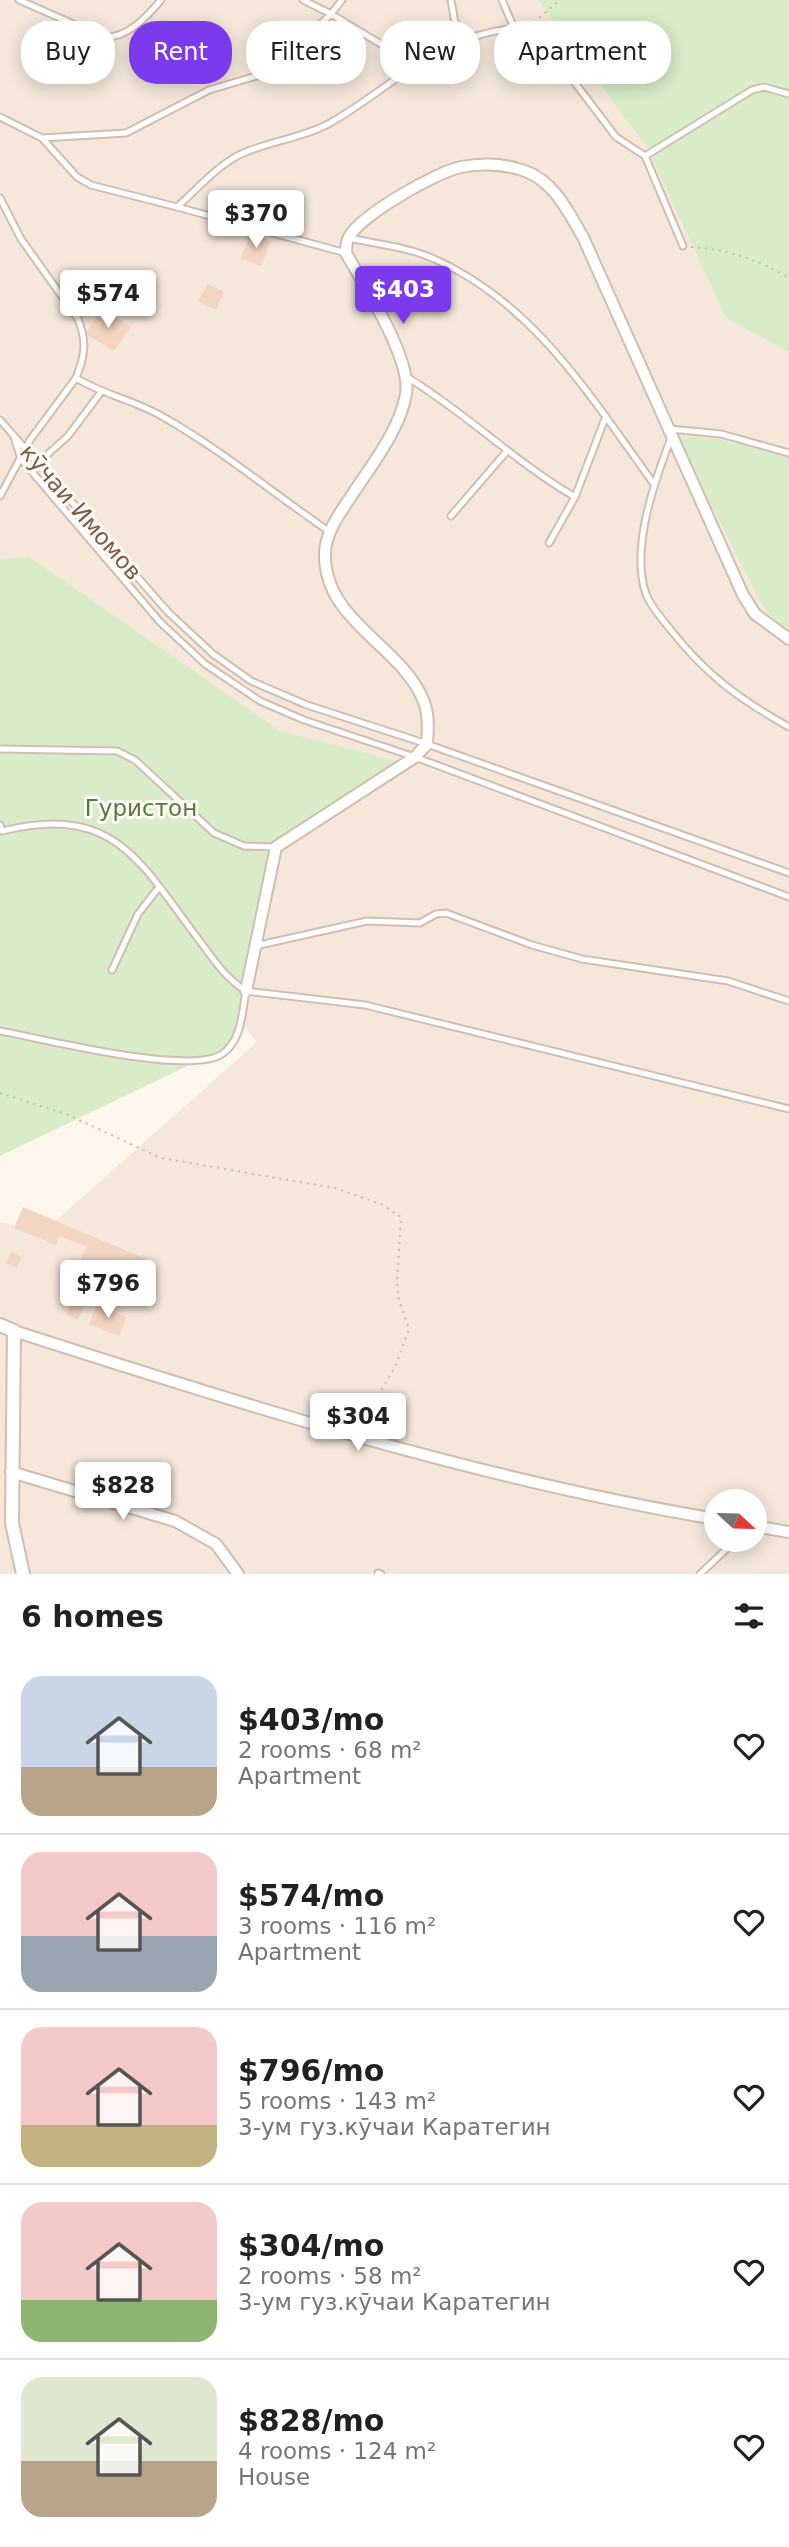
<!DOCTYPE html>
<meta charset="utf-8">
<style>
body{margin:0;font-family:"DejaVu Sans",sans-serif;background:#f2f2f2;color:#202124;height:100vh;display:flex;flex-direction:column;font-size:26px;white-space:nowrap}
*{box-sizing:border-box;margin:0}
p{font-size:23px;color:#757577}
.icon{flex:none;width:38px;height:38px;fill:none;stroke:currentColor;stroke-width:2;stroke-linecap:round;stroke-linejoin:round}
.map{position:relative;height:1574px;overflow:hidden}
.side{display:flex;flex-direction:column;background:#fff;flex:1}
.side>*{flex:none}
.hud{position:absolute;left:21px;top:21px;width:747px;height:63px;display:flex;gap:14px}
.needle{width:46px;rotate:112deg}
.buttons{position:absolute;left:704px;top:1489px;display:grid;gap:14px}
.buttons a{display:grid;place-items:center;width:63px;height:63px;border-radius:50%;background:#fff;box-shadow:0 4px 18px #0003;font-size:35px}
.price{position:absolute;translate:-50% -60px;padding:0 16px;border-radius:7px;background:#fff;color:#222;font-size:23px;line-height:46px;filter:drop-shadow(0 2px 4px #0008)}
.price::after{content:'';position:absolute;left:50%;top:42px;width:21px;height:16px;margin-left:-10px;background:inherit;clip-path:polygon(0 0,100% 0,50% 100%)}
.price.current{background:#7c3aed;color:#fff}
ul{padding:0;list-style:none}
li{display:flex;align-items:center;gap:21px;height:175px;padding:0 21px}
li+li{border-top:2px solid #e0e0e0}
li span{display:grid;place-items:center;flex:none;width:196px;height:140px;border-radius:21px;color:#555}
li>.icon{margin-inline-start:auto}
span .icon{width:84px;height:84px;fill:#fffc;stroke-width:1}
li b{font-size:30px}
h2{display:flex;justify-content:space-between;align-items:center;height:84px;padding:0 21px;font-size:30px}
.pill{padding:0 24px;border-radius:28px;background:#fff;box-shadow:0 4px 18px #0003;font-size:24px;line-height:63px}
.pill.current{background:#7c3aed;color:#fff}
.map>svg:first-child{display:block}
.residential{fill:#f5e8da;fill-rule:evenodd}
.green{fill:#d8ecc9}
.building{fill:#f3d5c3}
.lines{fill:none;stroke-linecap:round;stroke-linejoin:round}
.service-casing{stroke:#d1beb0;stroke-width:9}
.minor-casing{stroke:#d1beb0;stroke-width:14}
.tertiary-casing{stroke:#d1beb0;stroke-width:16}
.path{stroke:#d9b8a5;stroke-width:2;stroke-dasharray:2 5;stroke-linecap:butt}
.service{stroke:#fff;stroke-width:5}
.minor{stroke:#fff;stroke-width:10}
.tertiary{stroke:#fff;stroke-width:12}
.labels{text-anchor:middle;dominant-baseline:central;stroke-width:6;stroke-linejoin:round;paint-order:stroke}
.street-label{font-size:23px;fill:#7a5c4d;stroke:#fffaf3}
.park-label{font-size:23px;fill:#537a41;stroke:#fffaf3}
</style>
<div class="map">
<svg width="789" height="1574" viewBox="0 0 789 1574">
<rect width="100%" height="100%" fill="#fdf6ec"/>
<!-- residential -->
<path class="residential" d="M0,0H538L648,149L726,318L789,352V457L763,452L789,636V1574H0V1222L43,1232L257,1042L55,806L0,748ZM716,1502H754V1540H716Z"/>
<!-- green -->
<path class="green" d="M538,0H789V352L726,318L648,149Z
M676,436L718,439L789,457V636L763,606Z
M28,556L280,731L401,762L275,854L235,1043L0,1156V560Z"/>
<!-- building -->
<path class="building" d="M250,235L271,241L261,266L240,259Z
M208,284L224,292L216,310L198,301Z
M102,309L131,327L114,351L85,334Z
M23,1207L151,1261L138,1291L78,1266L86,1247L60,1236L56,1245L14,1228Z
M11,1252L22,1257L17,1268L6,1263Z
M75,1296L86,1301L78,1320L67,1315Z
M97,1305L127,1317L119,1336L89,1324Z"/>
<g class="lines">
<!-- service casing -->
<g class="service-casing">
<path id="service" d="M19,0L103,37C126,39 146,18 161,0
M303,0L331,14L342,0
M451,0L458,40
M514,28L525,29L541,38L616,137L645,156L683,246
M0,117L42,138L126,133L209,90L270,72L331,14L414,64
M42,138L77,177L91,185L177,207
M645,156L752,90L764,87L789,94
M0,198L21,239L78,319C87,341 85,356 76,378C104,395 137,401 165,418C223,451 274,494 330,532
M349,238C376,244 407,247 432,258C534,302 592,399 654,484
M346,253L177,207C196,190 216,167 239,155C268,141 301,139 330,123C398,84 431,38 514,28L502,0
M407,377C466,413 515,462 575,497L606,416
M0,420L168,612L213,654L251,681L307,705L427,744L789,873
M670,429L721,434L789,453
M14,437L21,459L160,622L205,664L260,701L304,720L415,757L789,897
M671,438C655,480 630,549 646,594C651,607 662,619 670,629C706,675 739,699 789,727
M39,462L68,436L101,392
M0,496L30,440L76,378
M451,516L507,451
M549,543L575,497
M0,749L117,751L135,760L214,833L244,846L276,847
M0,825L2,831C117,803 140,863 202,944C215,962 227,979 246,991
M255,946L367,921L420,923L436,914L446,913L532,945L582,959L728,981L789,1001
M112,970L138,914L159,887
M0,1031C44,1039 189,1076 222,1054C242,1041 242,1012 246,991L365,1005L789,1109
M378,1573L381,1574
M700,1574L736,1540"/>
</g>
<!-- minor casing -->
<g class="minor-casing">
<path id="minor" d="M246,991L276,847L415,757L427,744C428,730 429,715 424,702C403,646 324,622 325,554C325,532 342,510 354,492C373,463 400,429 406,394C412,359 364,285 346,253C346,248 346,242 349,237C361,215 436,172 461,167C482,163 505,164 525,171C555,182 568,212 583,237L743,595L755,614L789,639
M14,1331C244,1405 477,1479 716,1519
M11,1472L175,1521L216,1544L238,1574
M754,1526L789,1532"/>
</g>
<!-- tertiary casing -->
<g class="tertiary-casing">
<path id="tertiary" d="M0,1325L14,1331L12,1523L23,1574"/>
</g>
<!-- path -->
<path class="path" d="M534,22L560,0
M691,247C727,249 759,260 789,278
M0,1093L66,1114L161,1158L335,1188L381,1204L401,1217L397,1282L399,1301L409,1329L395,1367L360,1426"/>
<!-- service -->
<use href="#service" class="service"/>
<!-- minor -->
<use href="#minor" class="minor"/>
<!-- tertiary -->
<use href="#tertiary" class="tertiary"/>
</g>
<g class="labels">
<!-- street labels -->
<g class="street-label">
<text transform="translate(81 512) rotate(49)">кӯчаи Имомов</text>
</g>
<!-- park labels -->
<g class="park-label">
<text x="141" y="808">Гуристон</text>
</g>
</g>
</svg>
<div class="buttons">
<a><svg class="needle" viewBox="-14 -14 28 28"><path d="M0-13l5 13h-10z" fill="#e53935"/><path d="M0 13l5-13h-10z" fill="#757577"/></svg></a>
</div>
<b class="price" style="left:256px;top:250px">$370</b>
<b class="price current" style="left:403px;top:326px">$403</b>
<b class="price" style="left:108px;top:330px">$574</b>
<b class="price" style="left:108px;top:1320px">$796</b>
<b class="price" style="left:358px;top:1453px">$304</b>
<b class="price" style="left:123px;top:1522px">$828</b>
<div class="hud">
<a class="pill">Buy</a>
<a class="pill current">Rent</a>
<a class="pill">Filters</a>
<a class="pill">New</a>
<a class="pill">Apartment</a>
</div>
</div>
<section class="side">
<h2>6 homes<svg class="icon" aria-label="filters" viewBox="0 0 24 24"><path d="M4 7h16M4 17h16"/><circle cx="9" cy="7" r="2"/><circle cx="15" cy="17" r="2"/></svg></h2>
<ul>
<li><span style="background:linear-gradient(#c9d6e8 65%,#b9a48a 0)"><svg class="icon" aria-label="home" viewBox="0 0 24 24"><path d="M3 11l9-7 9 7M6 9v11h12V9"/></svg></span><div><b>$403/mo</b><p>2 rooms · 68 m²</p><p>Apartment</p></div><svg class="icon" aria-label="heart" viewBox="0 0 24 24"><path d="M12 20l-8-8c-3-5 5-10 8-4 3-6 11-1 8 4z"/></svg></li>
<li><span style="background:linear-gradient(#f6c9c9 60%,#9aa5b1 0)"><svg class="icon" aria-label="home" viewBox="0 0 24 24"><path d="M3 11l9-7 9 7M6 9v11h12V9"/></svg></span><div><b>$574/mo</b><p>3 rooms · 116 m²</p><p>Apartment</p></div><svg class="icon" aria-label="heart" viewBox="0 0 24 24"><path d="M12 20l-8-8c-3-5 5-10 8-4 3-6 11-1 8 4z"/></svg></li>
<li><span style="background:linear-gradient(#f6c9c9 70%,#c2b280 0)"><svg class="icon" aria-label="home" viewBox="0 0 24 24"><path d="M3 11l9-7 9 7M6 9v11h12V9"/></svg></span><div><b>$796/mo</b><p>5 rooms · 143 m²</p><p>3-ум гуз.кӯчаи Каратегин</p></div><svg class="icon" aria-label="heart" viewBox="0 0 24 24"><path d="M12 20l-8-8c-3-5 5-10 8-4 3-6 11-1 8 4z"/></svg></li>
<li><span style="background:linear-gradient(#f6c9c9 70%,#8fb573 0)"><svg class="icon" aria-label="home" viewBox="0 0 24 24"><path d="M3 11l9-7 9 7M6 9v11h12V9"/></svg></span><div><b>$304/mo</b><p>2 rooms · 58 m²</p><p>3-ум гуз.кӯчаи Каратегин</p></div><svg class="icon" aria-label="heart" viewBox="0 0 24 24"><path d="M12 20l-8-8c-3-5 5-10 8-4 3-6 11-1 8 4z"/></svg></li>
<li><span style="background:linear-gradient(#dfe7d0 60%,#b9a48a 0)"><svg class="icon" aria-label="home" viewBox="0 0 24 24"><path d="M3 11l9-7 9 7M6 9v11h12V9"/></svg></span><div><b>$828/mo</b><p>4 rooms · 124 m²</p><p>House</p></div><svg class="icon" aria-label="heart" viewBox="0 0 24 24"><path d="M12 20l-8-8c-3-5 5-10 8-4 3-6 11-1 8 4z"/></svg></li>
</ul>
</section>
